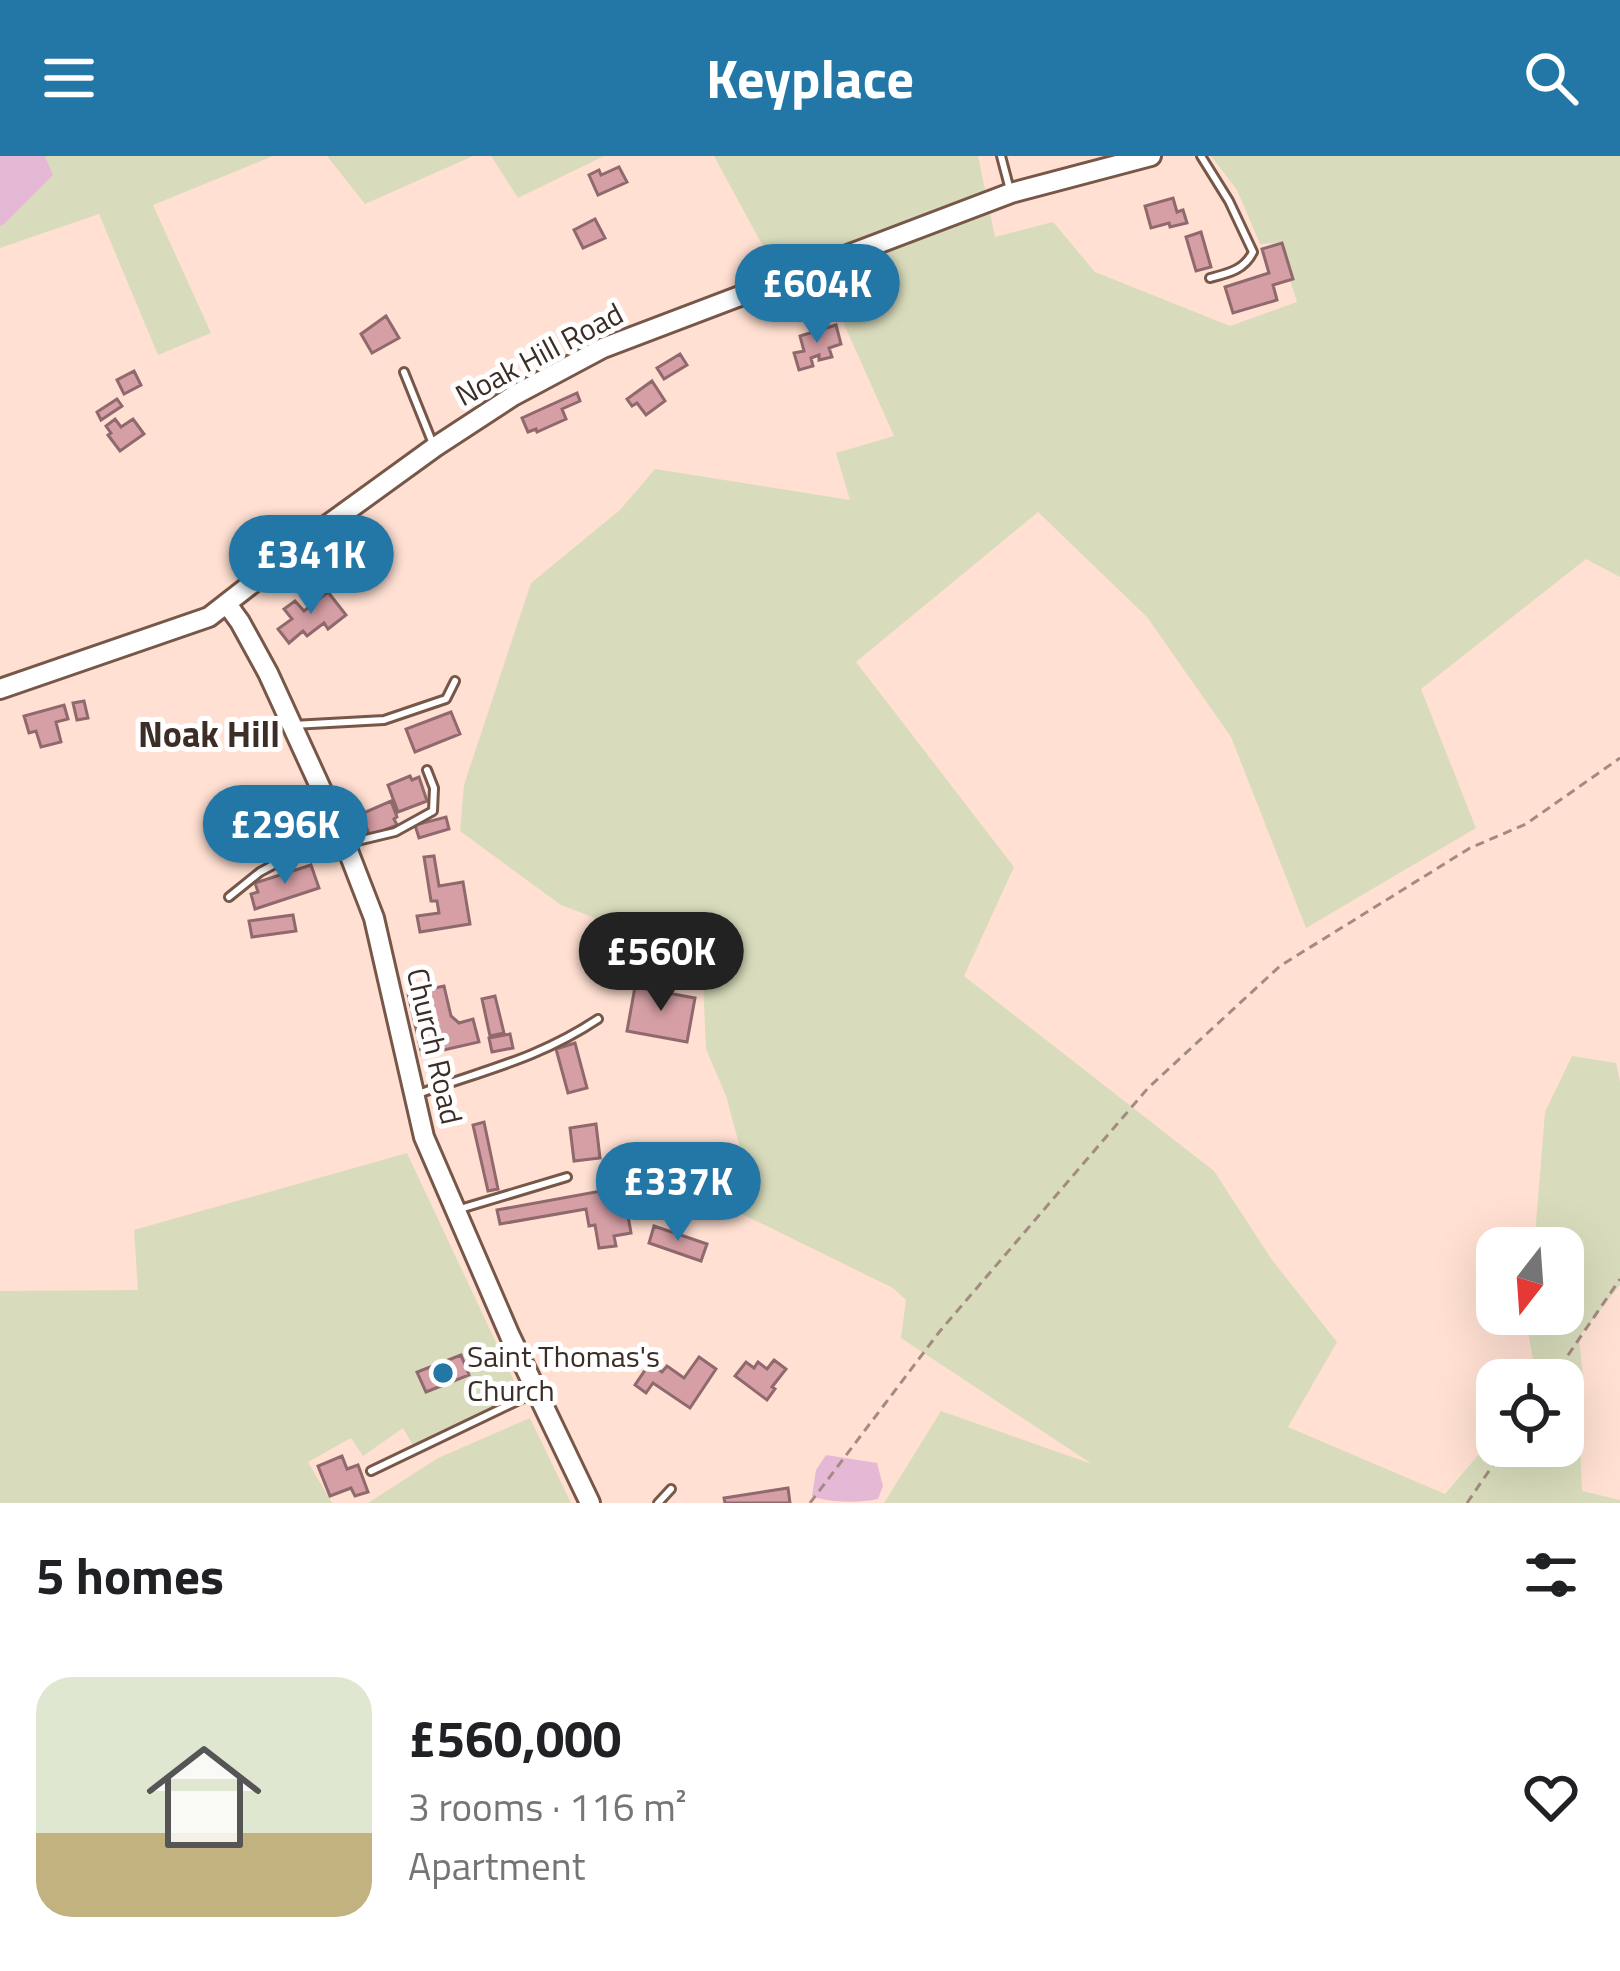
<!DOCTYPE html>
<meta charset="utf-8">
<style>
body{margin:0;font-family:"Titillium Web",sans-serif;background:#f6f6f6;color:#202124;height:100vh;display:flex;flex-direction:column;font-size:45px;white-space:nowrap}
*{box-sizing:border-box;margin:0}
p{font-size:39px;color:#757577}
.icon{flex:none;width:66px;height:66px;fill:none;stroke:currentColor;stroke-width:2;stroke-linecap:round;stroke-linejoin:round}
.map{position:relative;height:1347px;overflow:hidden}
.panel{display:flex;flex-direction:column;background:#fff;flex:1}
.panel>*{flex:none}
.needle{width:78px;rotate:197deg}
.tools{position:absolute;left:1476px;top:1071px;display:grid;gap:24px}
.tools a{display:grid;place-items:center;width:108px;height:108px;border-radius:24px;background:#fff;box-shadow:0 12px 48px #0002;font-size:60px}
.price{position:absolute;translate:-50% -102px;padding:0 27px;border-radius:42px;background:#2377a7;color:#fff;font-size:39px;line-height:78px;filter:drop-shadow(0 3px 6px #0008)}
.price::after{content:'';position:absolute;left:50%;top:72px;width:36px;height:27px;margin-left:-18px;background:inherit;clip-path:polygon(0 0,100% 0,50% 100%)}
.price.current{background:#222;color:#fff}
ul{padding:0;list-style:none}
li{display:flex;align-items:center;gap:36px;height:300px;padding:0 36px}
li span{display:grid;place-items:center;flex:none;width:336px;height:240px;border-radius:36px;color:#555}
li>.icon{margin-inline-start:auto}
span .icon{width:144px;height:144px;fill:#fffc;stroke-width:1}
li b{font-size:51px}
h2{display:flex;justify-content:space-between;align-items:center;height:144px;padding:0 36px;font-size:51px}
header{display:flex;justify-content:space-between;align-items:center;height:156px;padding:0 36px;background:#2377a7;color:#fff;font-size:54px;font-weight:700}
.map>svg:first-child{display:block}
.green{fill:#d9dcbc}
.water{fill:#e5b9d6}
.building{fill:#d59fa5;stroke:#8f696d;stroke-width:3}
.lines{fill:none;stroke-linecap:round;stroke-linejoin:round}
.lane-casing{stroke:#775748;stroke-width:12}
.secondary-casing{stroke:#775748;stroke-width:24}
.path{stroke:#a38b81;stroke-width:3;stroke-dasharray:9 6;stroke-linecap:butt}
.lane{stroke:#fff;stroke-width:6}
.secondary{stroke:#fff;stroke-width:18}
.poi-dot{fill:#2377a7;stroke:#fff;stroke-width:4.5}
.labels{text-anchor:middle;dominant-baseline:central;stroke-width:10;stroke-linejoin:round;paint-order:stroke}
.street-label{font-size:30px;fill:#3c2d26;stroke:#fff}
.poi-label{font-size:30px;fill:#3c2d26;stroke:#fff;text-anchor:start}
.quarter-label{font-size:36px;font-weight:bold;fill:#3c2d26;stroke:#fff}
</style>
<header><svg class="icon" aria-label="menu" viewBox="0 0 24 24"><path d="M4 6h16M4 12h16M4 18h16"/></svg>Keyplace<svg class="icon" aria-label="search" viewBox="0 0 24 24"><circle cx="10" cy="10" r="6"/><path d="M15 15l6 6"/></svg></header>
<div class="map">
<svg width="1620" height="1347" viewBox="0 0 1620 1347">
<rect width="100%" height="100%" fill="#ffe0d2"/>
<!-- green -->
<path class="green" d="M0,0H273L153,49L211,177L158,199L99,58L0,92Z
M327,0H473L365,48Z
M491,0H604L518,42Z
M714,0H978L995,81L1053,66L1095,116L1230,170L1297,146L1278,87L1260,88L1237,34L1211,0H1620V421L1586,403L1421,533L1476,672L1306,772L1231,581L1147,461L1038,356L856,506L1014,711L964,820L1214,1015L1272,1104L1337,1186L1288,1271L1445,1338L1497,1277V1290H1563V1224H1537L1527,1171L1528,1158H1563V1092H1534L1545,956L1572,900L1616,907L1620,926V1129L1579,1181L1584,1232L1578,1233L1582,1335L1620,1344V1347H884L941,1255L1092,1308L901,1182L906,1144L893,1132L742,1058L745,1010L726,940L706,893L702,803L561,749L460,675L464,629L531,427L620,354L655,313L850,344L836,297L894,280L815,103L772,107Z
M407,997L523,1244L415,1293L403,1272L363,1300L351,1282L308,1306L332,1347H0V1135L138,1134L134,1074Z
M530,1262L571,1347H368L438,1302Z"/>
<!-- water -->
<path class="water" d="M0,0H45L53,19L4,68L0,70Z
M826,1299L877,1307L883,1330L878,1343C861,1347 827,1347 812,1340L816,1314Z"/>
<!-- building -->
<path class="building" d="M619,11L627,26L598,39L589,19L599,14L601,19Z
M1173,42L1177,56L1183,54L1187,67L1170,71L1169,67L1151,72L1145,50Z
M595,63L605,82L583,92L574,74Z
M1201,76L1211,111L1196,115L1186,81Z
M1282,87L1293,123L1273,129L1277,144L1233,157L1225,131L1269,117L1262,93Z
M386,160L399,182L372,197L361,178Z
M836,169L841,188L829,192L832,201L819,204V199L811,202L813,210L799,214L794,197L804,195L800,180Z
M680,198L687,209L664,223L657,212Z
M134,215L141,229L124,238L117,224Z
M652,225L665,245L646,259L637,247L632,250L627,243Z
M577,237L580,245L562,253L566,263L537,276L536,273L528,276L522,262Z
M117,243L122,250L101,264L97,256Z
M115,263L121,271L133,263L144,278L120,295L108,279L111,277L106,270Z
M375,376L390,397L372,409L358,388Z
M355,389L369,410L362,415L366,421L351,431L333,404Z
M328,436L346,459L328,473L324,467L307,480L303,475L289,487L278,473L292,463L284,453L295,445L304,455Z
M84,545L88,562L77,564L73,547Z
M64,549L68,563L56,566L61,586L41,591L36,575L29,577L24,560Z
M451,556L460,578L415,596L406,573Z
M410,620L412,624L419,621L427,645L398,656L388,629Z
M391,645L397,661L394,663L397,669L370,680L361,658Z
M446,661L449,673L419,682L415,669Z
M434,700L439,730L463,726L470,768L420,776L417,760L439,757L437,745H431L424,701Z
M311,709L319,732L255,753L251,738L258,736L255,727Z
M293,759L296,775L252,781L249,765Z
M444,830L451,860L459,867L473,863L479,886L422,899L408,838Z
M635,831L695,842L687,886L627,875Z
M495,840L504,877L490,880L482,843Z
M510,878L513,892L492,896L489,882Z
M575,887L587,932L568,937L556,893Z
M484,966L498,1033L488,1035L473,969Z
M596,968L600,1002L574,1005L570,972Z
M623,1031L631,1077L614,1080L616,1090L599,1092L595,1069L589,1070L586,1053L500,1068L497,1054Z
M654,1070L707,1088L701,1105L649,1087Z
M461,1199L469,1219L426,1236L417,1216Z
M699,1201L716,1213L690,1252L653,1227L646,1237L635,1229L650,1207L662,1216L667,1210L684,1222Z
M774,1204L786,1213L772,1231L775,1233L767,1244L735,1220L746,1206L754,1212L758,1206L767,1213Z
M342,1300L347,1313L358,1309L368,1336L355,1340L351,1332L330,1340L318,1310Z
M788,1332L790,1347H725L724,1342Z"/>
<g class="lines">
<!-- lane casing -->
<g class="lane-casing">
<path id="lane" d="M1001,0L1010,34
M1201,0L1229,45L1253,96C1244,114 1229,117 1210,122
M404,216L433,288
M293,569L384,564L446,543L455,525
M349,687L395,676L433,655L434,632L427,614
M229,741L260,716L336,675
M418,938C484,914 538,903 598,863
M460,1053L567,1021
M371,1315L536,1236
M658,1347L671,1333"/>
</g>
<!-- secondary casing -->
<g class="secondary-casing">
<path id="secondary" d="M227,448L240,466L268,517L340,674L374,762L424,981L510,1180L590,1347
M0,533L209,461L326,370L435,291L513,240L603,192L1011,37L1151,0"/>
</g>
<!-- path -->
<path class="path" d="M1551,1224L1620,1123
M810,1347L940,1175L1148,932L1280,810L1470,692L1526,668L1620,602
M1467,1347L1506,1290"/>
<!-- lane -->
<use href="#lane" class="lane"/>
<!-- secondary -->
<use href="#secondary" class="secondary"/>
</g>
<!-- markers -->
<circle class="poi-dot" cx="443" cy="1217" r="12"/>
<g class="labels">
<!-- street labels -->
<g class="street-label">
<text transform="translate(539 198) rotate(-28)">Noak Hill Road</text>
<text transform="translate(435 890) rotate(77)">Church Road</text>
</g>
<!-- poi labels -->
<g class="poi-label">
<text x="467" y="1200">Saint Thomas's<tspan x="467" dy="34">Church</tspan></text>
</g>
<!-- quarter labels -->
<g class="quarter-label">
<text x="209" y="577">Noak Hill</text>
</g>
</g>
</svg>
<div class="tools">
<a><svg class="needle" viewBox="-14 -14 28 28"><path d="M0-13l5 13h-10z" fill="#e53935"/><path d="M0 13l5-13h-10z" fill="#757577"/></svg></a>
<a><svg class="icon" aria-label="locate" viewBox="0 0 24 24"><circle cx="12" cy="12" r="6"/><path d="M12 2v4M12 18v4M2 12h4M18 12h4"/></svg></a>
</div>
<b class="price" style="left:817px;top:190px">£604K</b>
<b class="price" style="left:311px;top:461px">£341K</b>
<b class="price" style="left:285px;top:731px">£296K</b>
<b class="price current" style="left:661px;top:858px">£560K</b>
<b class="price" style="left:678px;top:1088px">£337K</b>
</div>
<section class="panel">
<h2>5 homes<svg class="icon" aria-label="filters" viewBox="0 0 24 24"><path d="M4 7h16M4 17h16"/><circle cx="9" cy="7" r="2"/><circle cx="15" cy="17" r="2"/></svg></h2>
<ul>
<li><span style="background:linear-gradient(#dfe7d0 65%,#c2b280 0)"><svg class="icon" aria-label="home" viewBox="0 0 24 24"><path d="M3 11l9-7 9 7M6 9v11h12V9"/></svg></span><div><b>£560,000</b><p>3 rooms · 116 m²</p><p>Apartment</p></div><svg class="icon" aria-label="heart" viewBox="0 0 24 24"><path d="M12 20l-8-8c-3-5 5-10 8-4 3-6 11-1 8 4z"/></svg></li>
</ul>
</section>
